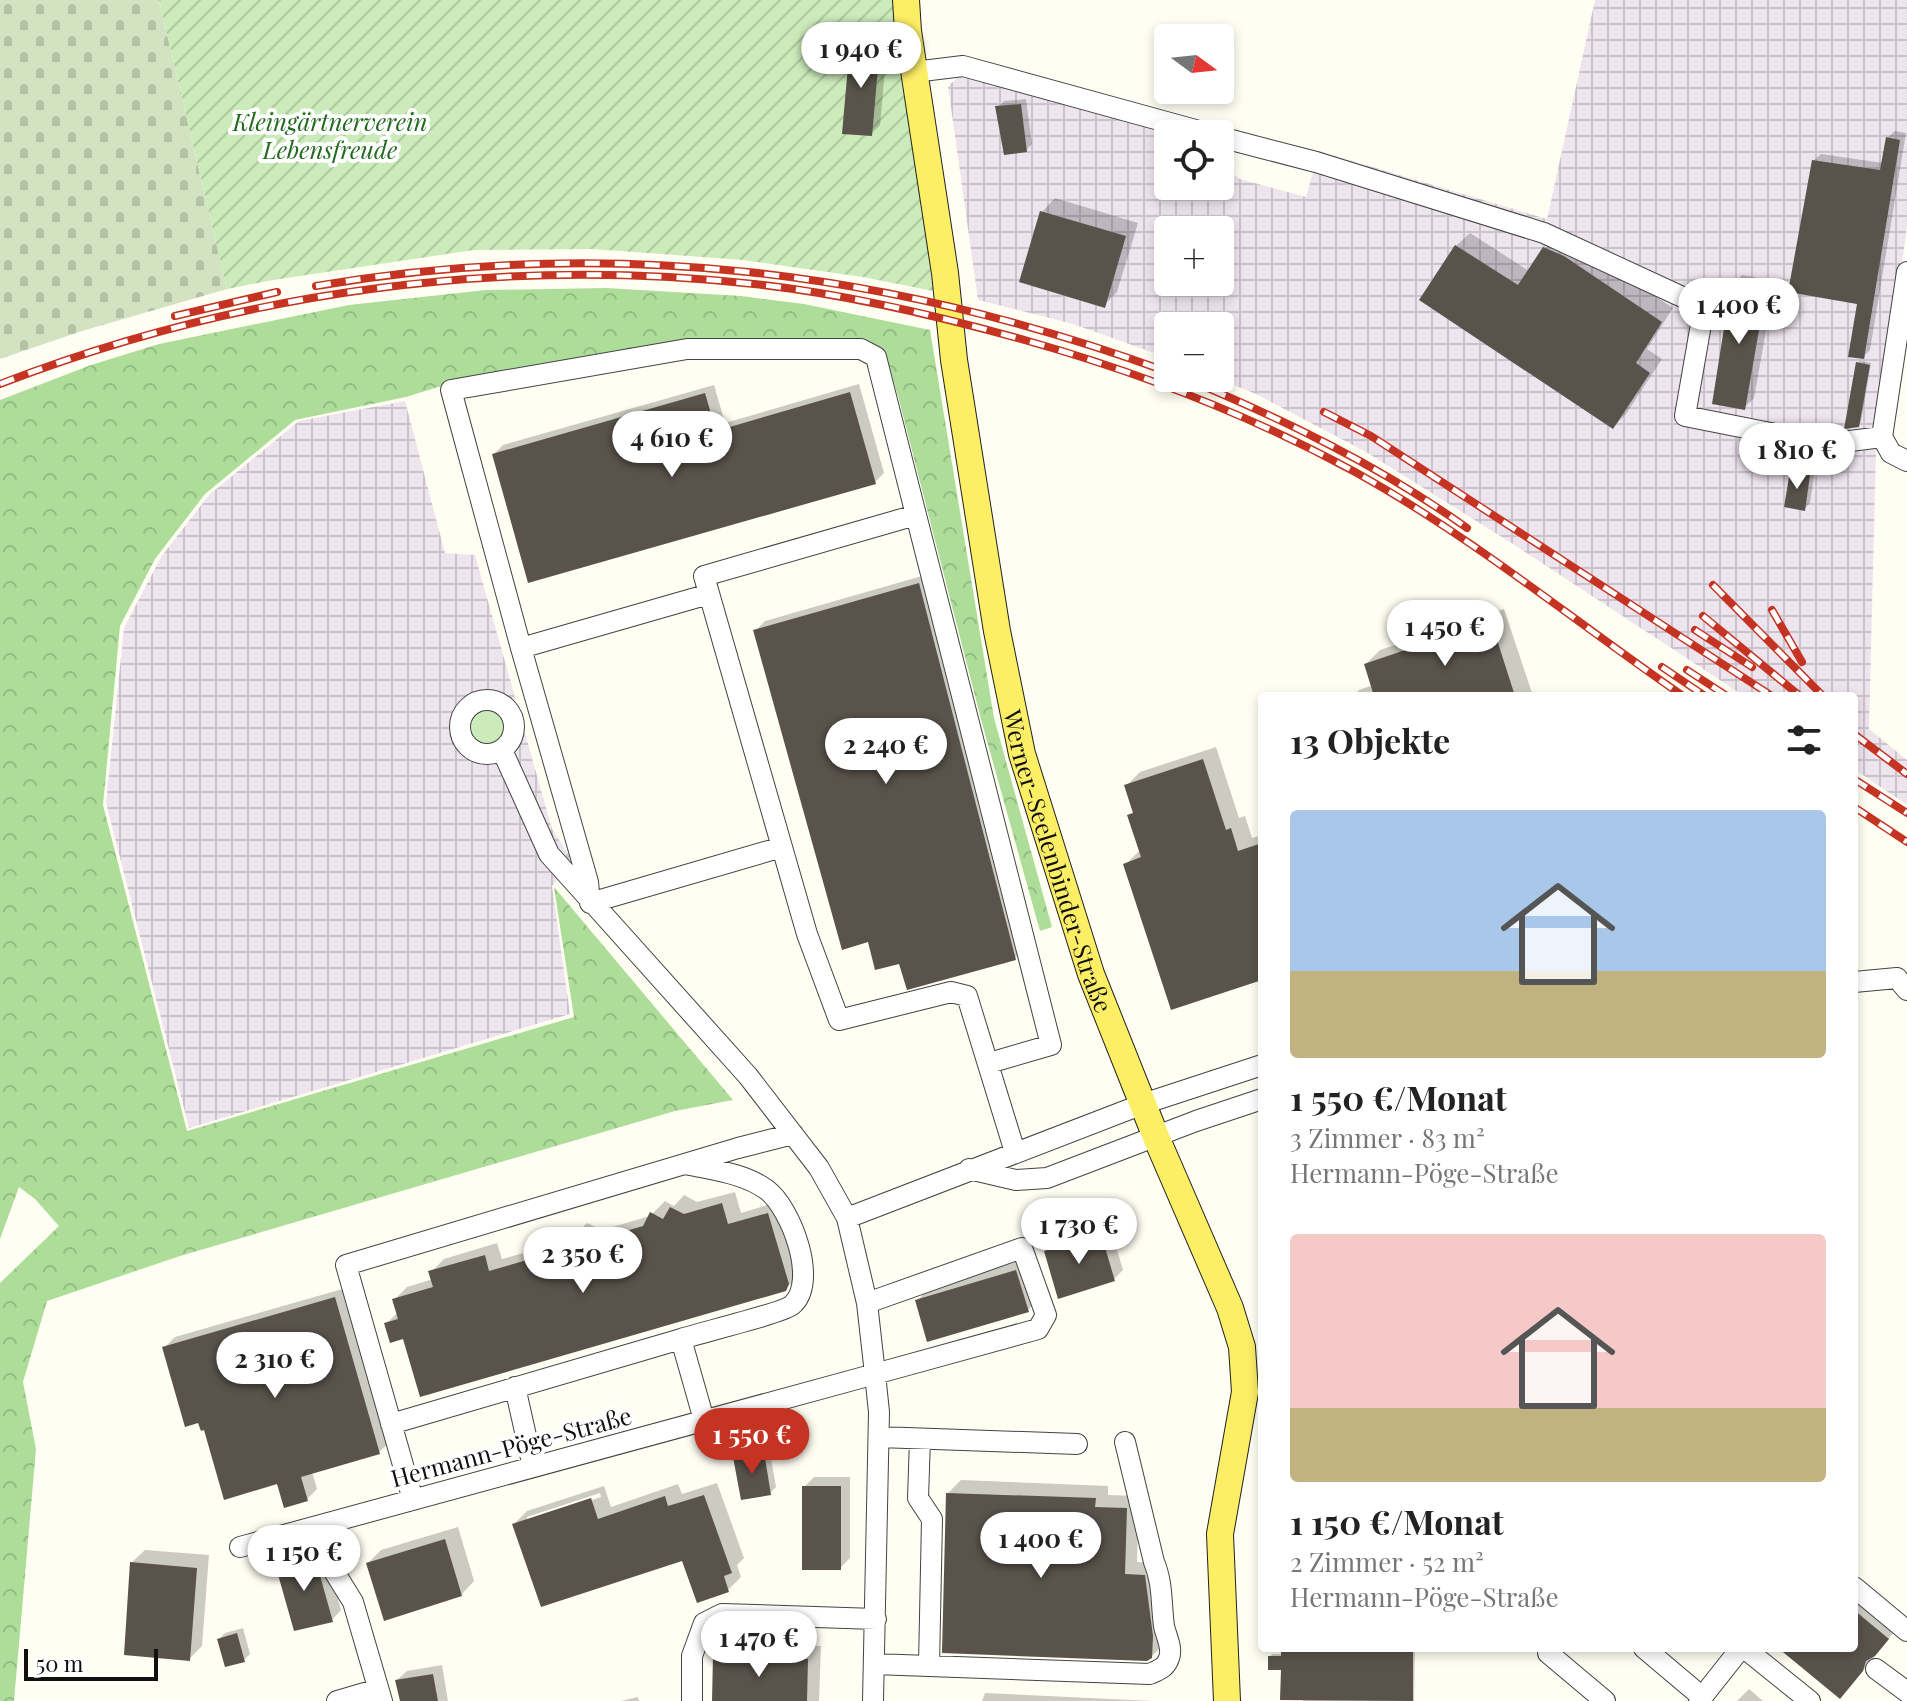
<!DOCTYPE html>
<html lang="de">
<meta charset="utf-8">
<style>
body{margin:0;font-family:"Playfair Display",serif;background:#f2f2f2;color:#222;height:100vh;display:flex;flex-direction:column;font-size:30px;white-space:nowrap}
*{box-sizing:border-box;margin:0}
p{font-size:26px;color:#767676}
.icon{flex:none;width:44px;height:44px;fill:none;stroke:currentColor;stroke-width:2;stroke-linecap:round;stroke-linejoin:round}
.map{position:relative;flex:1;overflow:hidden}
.panel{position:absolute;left:1258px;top:692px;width:600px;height:960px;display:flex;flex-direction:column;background:#fff;border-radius:8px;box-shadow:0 4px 12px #0003}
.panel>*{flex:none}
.needle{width:52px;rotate:105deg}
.fabs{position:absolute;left:1154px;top:24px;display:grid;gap:16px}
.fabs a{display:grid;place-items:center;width:80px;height:80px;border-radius:8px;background:#fff;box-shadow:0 4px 12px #0003;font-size:40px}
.scale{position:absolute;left:24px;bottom:20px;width:134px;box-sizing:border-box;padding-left:8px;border:4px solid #101010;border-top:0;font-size:22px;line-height:28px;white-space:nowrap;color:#101010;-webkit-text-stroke:6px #fff;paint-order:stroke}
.price{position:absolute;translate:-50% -68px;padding:0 18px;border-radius:28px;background:#fff;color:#222;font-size:26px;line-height:52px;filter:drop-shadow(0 2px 4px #0008)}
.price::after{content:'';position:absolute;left:50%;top:48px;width:24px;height:18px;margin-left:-12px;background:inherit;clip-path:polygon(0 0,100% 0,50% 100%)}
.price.active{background:#c53322;color:#fff}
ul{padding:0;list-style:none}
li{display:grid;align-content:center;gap:16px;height:424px;padding:0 32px}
li span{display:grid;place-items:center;height:248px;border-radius:8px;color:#555}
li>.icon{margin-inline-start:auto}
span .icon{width:144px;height:144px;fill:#fffc;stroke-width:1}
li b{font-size:34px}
h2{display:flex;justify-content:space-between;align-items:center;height:96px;padding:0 32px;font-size:34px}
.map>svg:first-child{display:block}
.industrial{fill:url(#industrial-grid);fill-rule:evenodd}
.grass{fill:#ccebba}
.forest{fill:url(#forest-crowns)}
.cemetery{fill:url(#cemetery-stones)}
.garden{fill:url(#garden-furrows)}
.shadow{fill:#0003;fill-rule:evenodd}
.building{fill:#59534b}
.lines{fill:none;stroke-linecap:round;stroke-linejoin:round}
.minor-casing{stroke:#434343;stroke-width:22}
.major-casing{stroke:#212121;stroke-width:28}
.minor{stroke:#fff;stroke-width:20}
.major{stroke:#fcee65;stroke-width:26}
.rail-casing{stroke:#c53322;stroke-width:8}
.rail{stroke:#fff;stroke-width:5;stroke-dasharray:15;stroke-linecap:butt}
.labels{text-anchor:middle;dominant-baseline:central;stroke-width:8;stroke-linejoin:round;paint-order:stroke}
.park-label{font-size:24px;font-style:italic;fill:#216a1d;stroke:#fff}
.street-label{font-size:24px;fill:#101010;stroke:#fff}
</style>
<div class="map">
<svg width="1907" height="1701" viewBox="0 0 1907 1701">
<defs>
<pattern id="industrial-grid" width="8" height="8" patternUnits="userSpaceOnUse" patternTransform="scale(2)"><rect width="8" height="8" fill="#eee4ee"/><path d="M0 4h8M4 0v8" fill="none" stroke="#cbc3cb"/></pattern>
<pattern id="forest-crowns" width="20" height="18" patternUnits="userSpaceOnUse" patternTransform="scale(2)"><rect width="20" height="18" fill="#addd99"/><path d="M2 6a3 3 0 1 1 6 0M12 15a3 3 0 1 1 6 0" fill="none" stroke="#94bd83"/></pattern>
<pattern id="cemetery-stones" width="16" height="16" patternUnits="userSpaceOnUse" patternTransform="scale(2)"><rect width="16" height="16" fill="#d3e3c1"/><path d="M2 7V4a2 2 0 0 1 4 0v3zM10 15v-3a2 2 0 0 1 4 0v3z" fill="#b4c2a5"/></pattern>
<pattern id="garden-furrows" width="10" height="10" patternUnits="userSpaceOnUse" patternTransform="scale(2)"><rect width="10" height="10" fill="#ccebba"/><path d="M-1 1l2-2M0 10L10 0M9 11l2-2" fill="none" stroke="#aec89f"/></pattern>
</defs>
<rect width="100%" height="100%" fill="#fffef2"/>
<!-- industrial -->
<path class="industrial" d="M1595,0H1907V227L1876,451L1869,729L1907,760V805L1854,769V696H1744L1513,544L1366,452L1256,394L1216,378H1220V326H1168V358L1073,324L978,300L948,86L962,74L1176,134H1168V186H1220V165L1240,179L1306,197L1319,151L1547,219ZM1168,230H1220V282H1168Z
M405,401L445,553L475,555L552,829L575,865L565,871L552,886L570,1014L189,1128L106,803L124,628L161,557L209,495L299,421Z"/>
<!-- grass -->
<path class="grass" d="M470 727a18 18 0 1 1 36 0a18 18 0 1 1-36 0Z"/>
<!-- forest -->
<path class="forest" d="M606,288L741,296L804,304L930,330L994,718L1052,927L1040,931L982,723L898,396C891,373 888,348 864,338L685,342L438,387L406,397L295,420L205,494L155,559L120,626L103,805L187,1131L574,1017L554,887L733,1100L675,1111L180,1256L47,1301L23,1382L36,1449L14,1701H0V1283L59,1226L35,1199L19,1187L0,1239V400L91,365L159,344L349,305L486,290Z"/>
<!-- cemetery -->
<path class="cemetery" d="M0,0H159L227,289L82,331L0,359Z"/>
<!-- garden -->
<path class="garden" d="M159,0H897L933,291L863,277L743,260L593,249L474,250L273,280L227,289Z"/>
<!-- shadow -->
<path class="shadow" d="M862,34L888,36L880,125L871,134L852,44Z
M1026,99L1032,144L1026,150L998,107L1004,101Z
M1895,131L1906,133L1870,350L1863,357L1860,302L1813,161L1821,154L1883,163L1887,138Z
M1055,198L1138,223L1117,292L1104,305L1042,212Z
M1470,233L1529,271L1545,248L1558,235L1577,244L1673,308L1647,349L1662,359L1626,414L1613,427L1456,246Z
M1742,275L1775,281L1754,398L1745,407L1733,285Z
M1860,361L1871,363L1861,422L1858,425L1857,363Z
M859,384L884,473L875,482L494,454L503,445L714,385L725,423Z
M1798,466L1815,470L1810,503L1804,509L1792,472Z
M929,574L1025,948L1015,958L900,961L755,631L765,621Z
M1504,609L1533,696H1353L1359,690L1373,685L1366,664L1380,650Z
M1216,747L1239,818L1245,816L1252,838L1262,835V978L1125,865L1139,851L1130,816L1134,811L1126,786L1140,772Z
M735,1192L741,1213L780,1201L799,1276L785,1289L405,1336L386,1324L398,1312L394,1300L407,1287L433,1279L431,1272L444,1259L497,1243L502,1259L535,1250L549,1234L557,1239L568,1228L577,1233L587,1223L602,1230L650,1216L665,1201L674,1206L684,1195L697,1202Z
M1110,1226L1123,1270L1114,1279L1046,1252L1056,1242Z
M1029,1258L1041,1297L1028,1310L917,1301L930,1287Z
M346,1288L390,1442L379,1452L312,1472L317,1489L307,1499L205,1428L164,1348L175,1337Z
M769,1447L776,1487L770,1493L735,1457L741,1451Z
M814,1477H850V1558L840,1568L804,1487Z
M961,1480L1108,1486V1495L1139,1496L1137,1562L1157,1563L1165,1643L1151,1657L948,1493Z
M717,1483L744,1558L737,1565L741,1577L728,1590L684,1559L514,1524L527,1511L604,1486L611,1507L678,1484L682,1494ZM600,1493L601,1497L527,1521V1517Z
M458,1527L474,1581L461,1595L368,1563L381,1550Z
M319,1547L328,1562L341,1610L332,1620L277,1564L287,1555Z
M145,1550L209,1555L202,1646L189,1659L131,1563Z
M1854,1593L1897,1628L1850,1687L1781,1648H1854Z
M243,1628L250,1654L244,1660L219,1639L225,1633Z
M728,1644L821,1646L819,1701H714L715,1657Z
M1283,1648H1415L1414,1701H1303V1697L1283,1668L1270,1656L1273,1654H1283Z
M442,1665L448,1701H402L397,1680L407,1671Z
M1749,1689L1763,1701H1737Z
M985,1693L1153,1701H982Z
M638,1697L639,1701H621Z"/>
<!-- building -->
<path class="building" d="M850,43L880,45L872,136L842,134Z
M1021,104L1027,152L1004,155L995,106Z
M1886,137L1900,140L1864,359L1848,357L1857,304L1788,292L1812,160L1880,170Z
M1040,211L1126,236L1105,308L1019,282Z
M1455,245L1518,285L1543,247L1564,256L1662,322L1636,363L1650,373L1613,429L1419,300Z
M1731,284L1766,290L1745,410L1712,404Z
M1856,362L1870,365L1859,427L1844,429Z
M850,392L876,484L528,583L492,454L705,393L716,431Z
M1790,471L1810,475L1805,511L1784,507Z
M919,583L1016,960L907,990L899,964L875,970L868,942L842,950L753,630Z
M1491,621L1515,696H1374L1364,664Z
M1203,759L1226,830L1231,828L1238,851L1262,843V980L1171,1010L1123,864L1141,857L1127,815L1133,813L1124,785Z
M722,1203L728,1224L768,1213L789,1284L786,1291L420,1397L403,1339L390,1343L384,1323L398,1319L392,1299L433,1287L428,1271L485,1255L489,1271L527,1260L535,1246L547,1253L554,1240L567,1247L573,1234L588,1242L643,1226L650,1212L663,1219L670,1207L684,1214Z
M1101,1234L1115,1281L1058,1299L1044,1251Z
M1016,1270L1029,1312L927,1342L915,1300Z
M335,1297L380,1454L301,1477L308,1501L284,1508L277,1484L224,1500L204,1430L201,1431L198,1423L185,1427L162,1347Z
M764,1452L771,1495L741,1500L733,1457Z
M802,1486H841V1570H802Z
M946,1493L1096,1498L1095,1507L1127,1508L1125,1574L1145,1575L1153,1636L1152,1658L1147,1661L942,1653Z
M704,1495L732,1573L724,1576L729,1592L697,1603L682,1561L541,1607L512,1524L591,1498L598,1519L665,1496L668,1506Z
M445,1539L462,1596L384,1621L366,1563Z
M309,1555L319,1572L333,1622L294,1631L275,1564Z
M130,1562L197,1568L190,1661L124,1655Z
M1854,1610L1889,1639L1875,1656L1866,1661L1863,1671L1840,1699L1778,1648H1854Z
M237,1633L245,1662L225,1667L217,1639Z
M1281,1648H1413V1701L1280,1700L1281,1670H1268V1656H1281Z
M713,1656L808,1659L807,1701H712Z
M433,1674L438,1701H400L395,1680Z"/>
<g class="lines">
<!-- minor casing -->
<g class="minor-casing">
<path id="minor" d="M914,72L963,66L1210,134
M1220,137L1316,162L1544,233L1704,307L1685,416L1826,444L1882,437
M1907,272L1882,437L1891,453L1907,461
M521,648L709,594
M460 727a27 27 0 1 1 54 0a27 27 0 1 1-54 0Z
M782,847L590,903L588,882L521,648L451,390L687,349H861L876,357L916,515
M1854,982L1897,978L1907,990
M989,1063L1051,1045L916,515L704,576L807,934L839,1020L951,992L967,996L1015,1152
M686,1164C712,1170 744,1173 767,1190C791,1208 819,1282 792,1305C783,1313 699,1333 681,1339L704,1420
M969,1169L1016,1180L1047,1178L1196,1121L1262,1099
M847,1218L1143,1104L1262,1065
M867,1303L1022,1248L1046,1315L1038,1329L875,1374L879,1412L873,1701
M515,1387L533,1467
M391,1424L681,1339
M879,1437L1077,1444
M920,1439L918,1498L932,1519L929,1666
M413,1500L346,1265L738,1148L793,1134
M313,1527L316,1542L353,1602L382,1701
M240,1547L875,1374L867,1303L847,1218L819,1168L748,1076L549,854L502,750
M1854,1587L1907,1631
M1644,1648L1702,1697
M1744,1648L1810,1701
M1548,1653L1605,1701
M874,1664L1150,1674C1158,1670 1166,1668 1169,1658C1173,1648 1166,1636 1164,1626C1161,1604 1163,1583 1154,1562L1125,1442
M1876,1669L1907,1692
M337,1701L378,1689
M692,1701V1656L704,1623L722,1614L876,1619
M1699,1701L1741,1648"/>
</g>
<!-- major casing -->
<g class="major-casing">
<g id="major">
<path id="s1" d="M906,0L908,31L945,273L954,360L997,631L1022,754L1091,974L1156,1137L1230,1308L1242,1347L1245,1392L1220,1534L1227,1701"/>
</g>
</g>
<!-- minor -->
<use href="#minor" class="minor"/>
<!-- major -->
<use href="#major" class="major"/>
<!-- rail casing -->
<g class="rail-casing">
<path id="rail" d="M316,286C611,236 888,270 1168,372
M175,316L277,292
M1184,378C1283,419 1380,466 1467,528
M0,384C238,292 500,256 754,284C847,294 939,316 1028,341C1141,373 1252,416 1355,472C1471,536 1574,621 1683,696
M1324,412L1371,436L1772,696
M1713,585L1823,696
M1772,610L1802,662
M1703,616L1800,696
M1695,630L1752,667
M1662,667L1705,696
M1687,670L1727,696
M1854,734L1907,774
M1854,779L1907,813
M1854,807L1907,842"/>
</g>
<!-- rail -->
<use href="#rail" class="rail"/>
</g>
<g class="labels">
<!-- park labels -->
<g class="park-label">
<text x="330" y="121">Kleingärtnerverein<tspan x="330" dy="28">Lebensfreude</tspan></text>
</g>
<!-- street labels -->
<g class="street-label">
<text stroke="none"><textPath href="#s1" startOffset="876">Werner-Seelenbinder-Straße</textPath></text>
<text transform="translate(511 1446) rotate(-15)">Hermann-Pöge-Straße</text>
</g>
</g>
</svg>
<div class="fabs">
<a><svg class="needle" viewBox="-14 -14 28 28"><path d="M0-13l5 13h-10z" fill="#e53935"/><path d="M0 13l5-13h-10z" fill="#767676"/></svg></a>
<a><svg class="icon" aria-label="locate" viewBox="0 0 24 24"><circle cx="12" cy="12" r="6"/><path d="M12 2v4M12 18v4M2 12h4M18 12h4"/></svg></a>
<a>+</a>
<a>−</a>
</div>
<div class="scale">50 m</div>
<b class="price" style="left:861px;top:90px">1 940 €</b>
<b class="price" style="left:1739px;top:346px">1 400 €</b>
<b class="price" style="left:672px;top:479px">4 610 €</b>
<b class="price" style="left:1797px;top:491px">1 810 €</b>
<b class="price" style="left:1445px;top:668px">1 450 €</b>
<b class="price" style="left:886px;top:786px">2 240 €</b>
<b class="price" style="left:1079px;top:1266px">1 730 €</b>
<b class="price" style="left:583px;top:1295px">2 350 €</b>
<b class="price" style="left:275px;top:1400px">2 310 €</b>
<b class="price active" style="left:752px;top:1476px">1 550 €</b>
<b class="price" style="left:1041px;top:1580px">1 400 €</b>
<b class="price" style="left:304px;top:1593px">1 150 €</b>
<b class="price" style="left:759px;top:1679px">1 470 €</b>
<section class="panel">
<h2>13 Objekte<svg class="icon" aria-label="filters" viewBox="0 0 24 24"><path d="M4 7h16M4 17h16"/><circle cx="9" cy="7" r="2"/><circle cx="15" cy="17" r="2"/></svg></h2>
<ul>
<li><span style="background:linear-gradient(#a9c7e8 65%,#c2b280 0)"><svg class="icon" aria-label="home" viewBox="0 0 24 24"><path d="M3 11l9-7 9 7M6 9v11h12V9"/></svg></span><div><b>1 550 €/Monat</b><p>3 Zimmer · 83 m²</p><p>Hermann-Pöge-Straße</p></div></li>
<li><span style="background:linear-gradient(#f6c9c9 70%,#c2b280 0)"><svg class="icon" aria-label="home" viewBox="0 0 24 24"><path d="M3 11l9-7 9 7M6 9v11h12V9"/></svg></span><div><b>1 150 €/Monat</b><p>2 Zimmer · 52 m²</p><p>Hermann-Pöge-Straße</p></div></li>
</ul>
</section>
</div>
